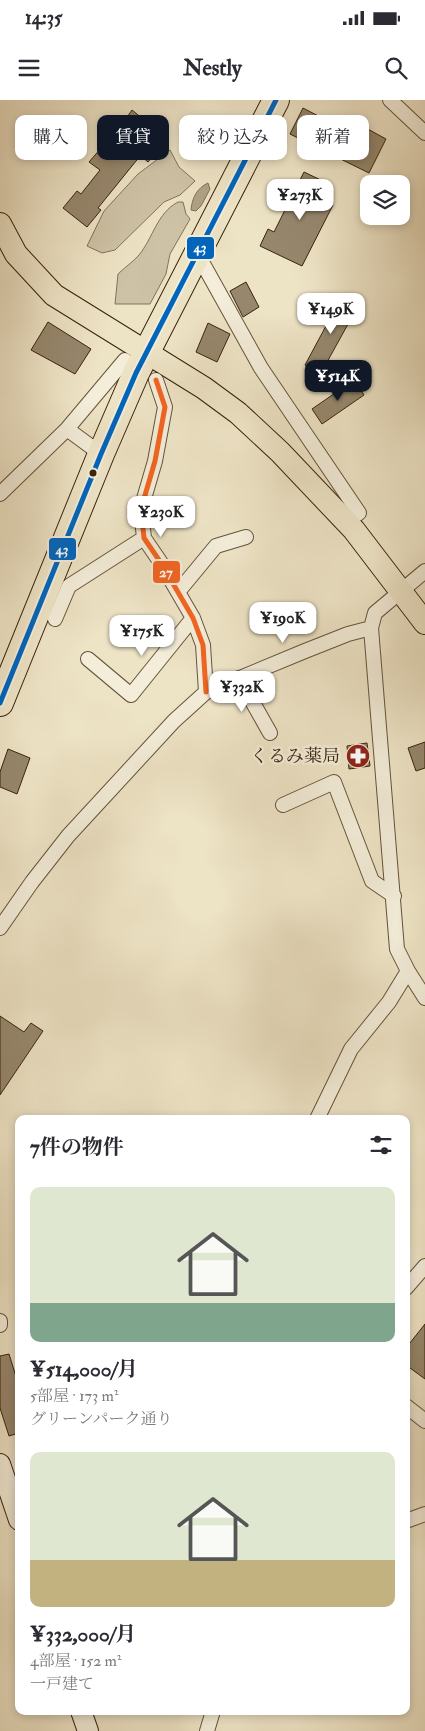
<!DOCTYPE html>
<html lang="ja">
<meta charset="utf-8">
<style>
body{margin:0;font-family:"IM FELL Double Pica","Noto Serif JP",serif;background:#f7f7f7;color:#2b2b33;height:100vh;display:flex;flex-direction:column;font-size:19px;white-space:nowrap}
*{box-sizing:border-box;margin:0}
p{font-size:16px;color:#7c7c81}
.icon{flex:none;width:28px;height:28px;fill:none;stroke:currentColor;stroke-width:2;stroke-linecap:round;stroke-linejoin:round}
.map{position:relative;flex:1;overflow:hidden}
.drawer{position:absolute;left:15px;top:1015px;width:395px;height:600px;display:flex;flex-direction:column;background:#fff;border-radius:10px;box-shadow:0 2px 8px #0003}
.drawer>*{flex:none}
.hud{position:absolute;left:15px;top:15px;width:395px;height:45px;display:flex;gap:10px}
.buttons{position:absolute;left:360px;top:75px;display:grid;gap:10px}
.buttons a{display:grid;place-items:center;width:50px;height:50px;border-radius:10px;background:#fff;box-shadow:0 2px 8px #0003;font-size:25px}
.price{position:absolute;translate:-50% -42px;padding:0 11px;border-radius:10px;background:#fff;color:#222;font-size:16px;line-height:32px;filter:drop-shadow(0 1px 2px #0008)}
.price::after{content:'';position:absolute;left:50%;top:30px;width:15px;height:11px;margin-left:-8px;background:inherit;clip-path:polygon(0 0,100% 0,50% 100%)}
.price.current{background:#111827;color:#fff}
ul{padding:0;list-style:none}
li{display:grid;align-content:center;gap:10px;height:265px;padding:0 15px}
li span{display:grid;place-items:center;height:155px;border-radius:10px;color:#555}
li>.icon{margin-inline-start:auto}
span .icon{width:90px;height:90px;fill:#fffc;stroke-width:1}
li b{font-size:21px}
h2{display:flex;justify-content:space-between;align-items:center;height:60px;padding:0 15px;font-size:21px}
.chip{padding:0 18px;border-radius:10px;background:#fff;box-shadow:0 2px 8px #0003;font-size:18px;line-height:45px}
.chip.current{background:#111827;color:#fff}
.status{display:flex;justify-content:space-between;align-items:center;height:35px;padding:0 25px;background:#fff;direction:ltr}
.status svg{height:14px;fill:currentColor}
header{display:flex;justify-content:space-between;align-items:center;height:65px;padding:0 15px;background:#fff;font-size:22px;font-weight:700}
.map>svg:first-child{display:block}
.green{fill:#cec2a6;stroke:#83725a}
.water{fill:#afa286;stroke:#7f6f56}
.building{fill:#96876d;stroke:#38230d}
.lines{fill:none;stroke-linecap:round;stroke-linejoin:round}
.street-casing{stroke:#65533b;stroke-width:16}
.secondary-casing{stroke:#38230d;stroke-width:22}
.primary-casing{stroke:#38230d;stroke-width:24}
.highway-casing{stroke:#38230d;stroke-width:28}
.street{stroke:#f3edd9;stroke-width:14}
.secondary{stroke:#f3edd9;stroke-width:20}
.primary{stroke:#ede3c5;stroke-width:22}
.highway{stroke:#ede3c5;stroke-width:26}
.bus-1-casing{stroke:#f3edd9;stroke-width:9}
.bus-2-casing{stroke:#f3edd9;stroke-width:9}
.bus-1{stroke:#0065bd;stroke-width:5}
.bus-2{stroke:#f26522;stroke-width:5}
.bus-dot{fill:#38230d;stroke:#f3edd9;stroke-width:2}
.labels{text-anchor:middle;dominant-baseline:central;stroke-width:5;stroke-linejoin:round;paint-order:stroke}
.poi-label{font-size:18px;fill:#38230d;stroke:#f3edd9;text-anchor:end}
.line-badge{stroke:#f3edd9;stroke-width:2}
.badge-label{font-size:14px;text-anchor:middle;font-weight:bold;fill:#fff}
</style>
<div class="status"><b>14:35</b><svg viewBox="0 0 49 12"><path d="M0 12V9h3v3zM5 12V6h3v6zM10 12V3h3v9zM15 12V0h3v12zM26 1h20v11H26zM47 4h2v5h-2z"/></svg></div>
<header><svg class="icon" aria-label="menu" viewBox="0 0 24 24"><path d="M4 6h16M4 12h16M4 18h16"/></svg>Nestly<svg class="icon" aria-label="search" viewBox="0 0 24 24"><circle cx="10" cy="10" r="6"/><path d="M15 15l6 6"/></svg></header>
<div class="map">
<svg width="425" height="1631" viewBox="0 0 425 1631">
<rect width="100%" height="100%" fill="#ede3c5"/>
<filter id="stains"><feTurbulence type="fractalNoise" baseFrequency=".004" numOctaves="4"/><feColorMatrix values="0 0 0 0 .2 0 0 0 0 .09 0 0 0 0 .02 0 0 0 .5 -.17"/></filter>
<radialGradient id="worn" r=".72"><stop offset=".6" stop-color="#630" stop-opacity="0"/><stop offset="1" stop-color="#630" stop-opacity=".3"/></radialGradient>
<!-- green -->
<path class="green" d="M170,50L179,67L195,81L180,95L164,102L115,150L102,153L87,146L104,111L138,74Z
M178,102H183L186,114L190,119L170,154L166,174L150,204H115L118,174C125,167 133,162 139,155C153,138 157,113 178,102Z"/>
<!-- water -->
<path class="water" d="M208,83L210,89L201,106L196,111L191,110C192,98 197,88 208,83Z"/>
<!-- building -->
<path class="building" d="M303,8L347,31L353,21L386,39L369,73L290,34Z
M132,10L160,33L157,37L164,43L148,62L141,56L136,61L98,108L101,110L87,127L63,108L77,91L81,94L100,70L89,62L116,31L113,28L121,17L125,20Z
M304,72L327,83L322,93L333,105L302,166L260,146L268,129L274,132Z
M246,182L259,207L243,217L230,191Z
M341,198L358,206L321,273L305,265Z
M48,222L91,249L75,274L31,250Z
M208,223L230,234L217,262L196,252Z
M354,280L364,295L322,324L312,309Z
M425,642V668L416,671L408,648Z
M367,643L370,666L349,669L347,646Z
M8,649L30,658L17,694L0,687V672Z
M0,916L24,932L31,923L43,931L0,995Z
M425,1224V1279L406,1265V1248Z
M9,1254L19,1286V1333L9,1336L0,1308V1256Z"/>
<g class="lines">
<!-- street casing -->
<g class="street-casing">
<path id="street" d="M390,0L425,33
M197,153L261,268L359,413L346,422
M156,280L165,307L155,361L141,409L144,438L161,463L193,518L203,545L206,592
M67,329L101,354
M0,394L67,329L125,260
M425,471L375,513L371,528L397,849L408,871L425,898
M178,492L216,446L246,437
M55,519L69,486L144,438
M88,559L131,595L193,518
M239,578L270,633
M283,705L334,682L372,781L394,796
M0,828L32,782L68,736L174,621L206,592L305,551L348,534L371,528
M317,1019L351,949L389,902L408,871
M406,1188L425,1166
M0,1221V1225
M406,1306L425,1321
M406,1421L425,1414
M207,1631L213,1611"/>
</g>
<!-- secondary casing -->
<g class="secondary-casing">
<path id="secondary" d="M0,1364L19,1420
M81,1611L88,1631"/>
</g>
<!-- primary casing -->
<g class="primary-casing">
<path id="primary" d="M0,124L16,154L54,195L204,288L238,313L280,352L354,430L425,523"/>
</g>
<!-- highway casing -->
<g class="highway-casing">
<path id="highway" d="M0,603L101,354L136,273L276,0"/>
</g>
<!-- street -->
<use href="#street" class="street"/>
<!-- secondary -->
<use href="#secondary" class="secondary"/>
<!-- primary -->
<use href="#primary" class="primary"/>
<!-- highway -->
<use href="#highway" class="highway"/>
<!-- bus-1 casing -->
<g class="bus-1-casing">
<path id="bus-1" d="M0,603L101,354L136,273L276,0"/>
</g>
<!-- bus-2 casing -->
<g class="bus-2-casing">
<path id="bus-2" d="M156,280L165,307L155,361L141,409L144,438L161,463L193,518L203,545L206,592"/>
</g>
<!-- bus-1 -->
<use href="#bus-1" class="bus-1"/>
<!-- bus-2 -->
<use href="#bus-2" class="bus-2"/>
</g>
<!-- icons -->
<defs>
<g id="pharmacy-disc" transform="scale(1.25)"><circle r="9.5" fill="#8f2418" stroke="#f3edd9"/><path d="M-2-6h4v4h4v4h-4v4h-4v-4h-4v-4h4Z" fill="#fff"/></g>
</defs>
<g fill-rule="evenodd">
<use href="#pharmacy-disc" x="358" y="656"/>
</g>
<!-- markers -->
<circle class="bus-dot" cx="93" cy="373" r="4.5"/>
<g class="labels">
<!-- poi labels -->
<g class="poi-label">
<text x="340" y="656">くるみ薬局</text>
</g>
</g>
<g class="line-badge">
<rect x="186" y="136" width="29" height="24" rx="5" fill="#0065bd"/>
<rect x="48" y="437" width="29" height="24" rx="5" fill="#0065bd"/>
<rect x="152" y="460" width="29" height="24" rx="5" fill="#f26522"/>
</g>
<g class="badge-label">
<text x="200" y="152">43</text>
<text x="62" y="454">43</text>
<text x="166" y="477">27</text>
</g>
<rect width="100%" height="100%" filter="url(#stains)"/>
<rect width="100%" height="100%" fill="url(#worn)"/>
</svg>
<div class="buttons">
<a><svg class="icon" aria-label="layers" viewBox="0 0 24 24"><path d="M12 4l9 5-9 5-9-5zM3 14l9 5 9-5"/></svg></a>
</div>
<b class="price" style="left:300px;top:121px">¥273K</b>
<b class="price" style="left:331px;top:235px">¥149K</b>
<b class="price current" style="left:338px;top:302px">¥514K</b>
<b class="price" style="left:161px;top:438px">¥230K</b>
<b class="price" style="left:283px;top:544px">¥190K</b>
<b class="price" style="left:142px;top:557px">¥175K</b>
<b class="price" style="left:242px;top:613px">¥332K</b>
<div class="hud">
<a class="chip">購入</a>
<a class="chip current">賃貸</a>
<a class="chip">絞り込み</a>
<a class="chip">新着</a>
</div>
<section class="drawer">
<h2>7件の物件<svg class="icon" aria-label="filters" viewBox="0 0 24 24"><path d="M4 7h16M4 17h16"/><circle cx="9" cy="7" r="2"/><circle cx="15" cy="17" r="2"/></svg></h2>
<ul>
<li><span style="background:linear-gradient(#dfe7d0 75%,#7fa58c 0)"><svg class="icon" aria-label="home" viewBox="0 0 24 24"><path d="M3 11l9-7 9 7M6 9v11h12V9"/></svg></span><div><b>¥514,000/月</b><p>5部屋 · 173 m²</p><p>グリーンパーク通り</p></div></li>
<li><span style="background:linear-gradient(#dfe7d0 70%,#c2b280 0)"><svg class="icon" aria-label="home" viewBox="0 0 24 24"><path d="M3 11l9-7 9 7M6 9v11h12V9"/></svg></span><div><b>¥332,000/月</b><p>4部屋 · 152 m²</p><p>一戸建て</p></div></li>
</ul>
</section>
</div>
